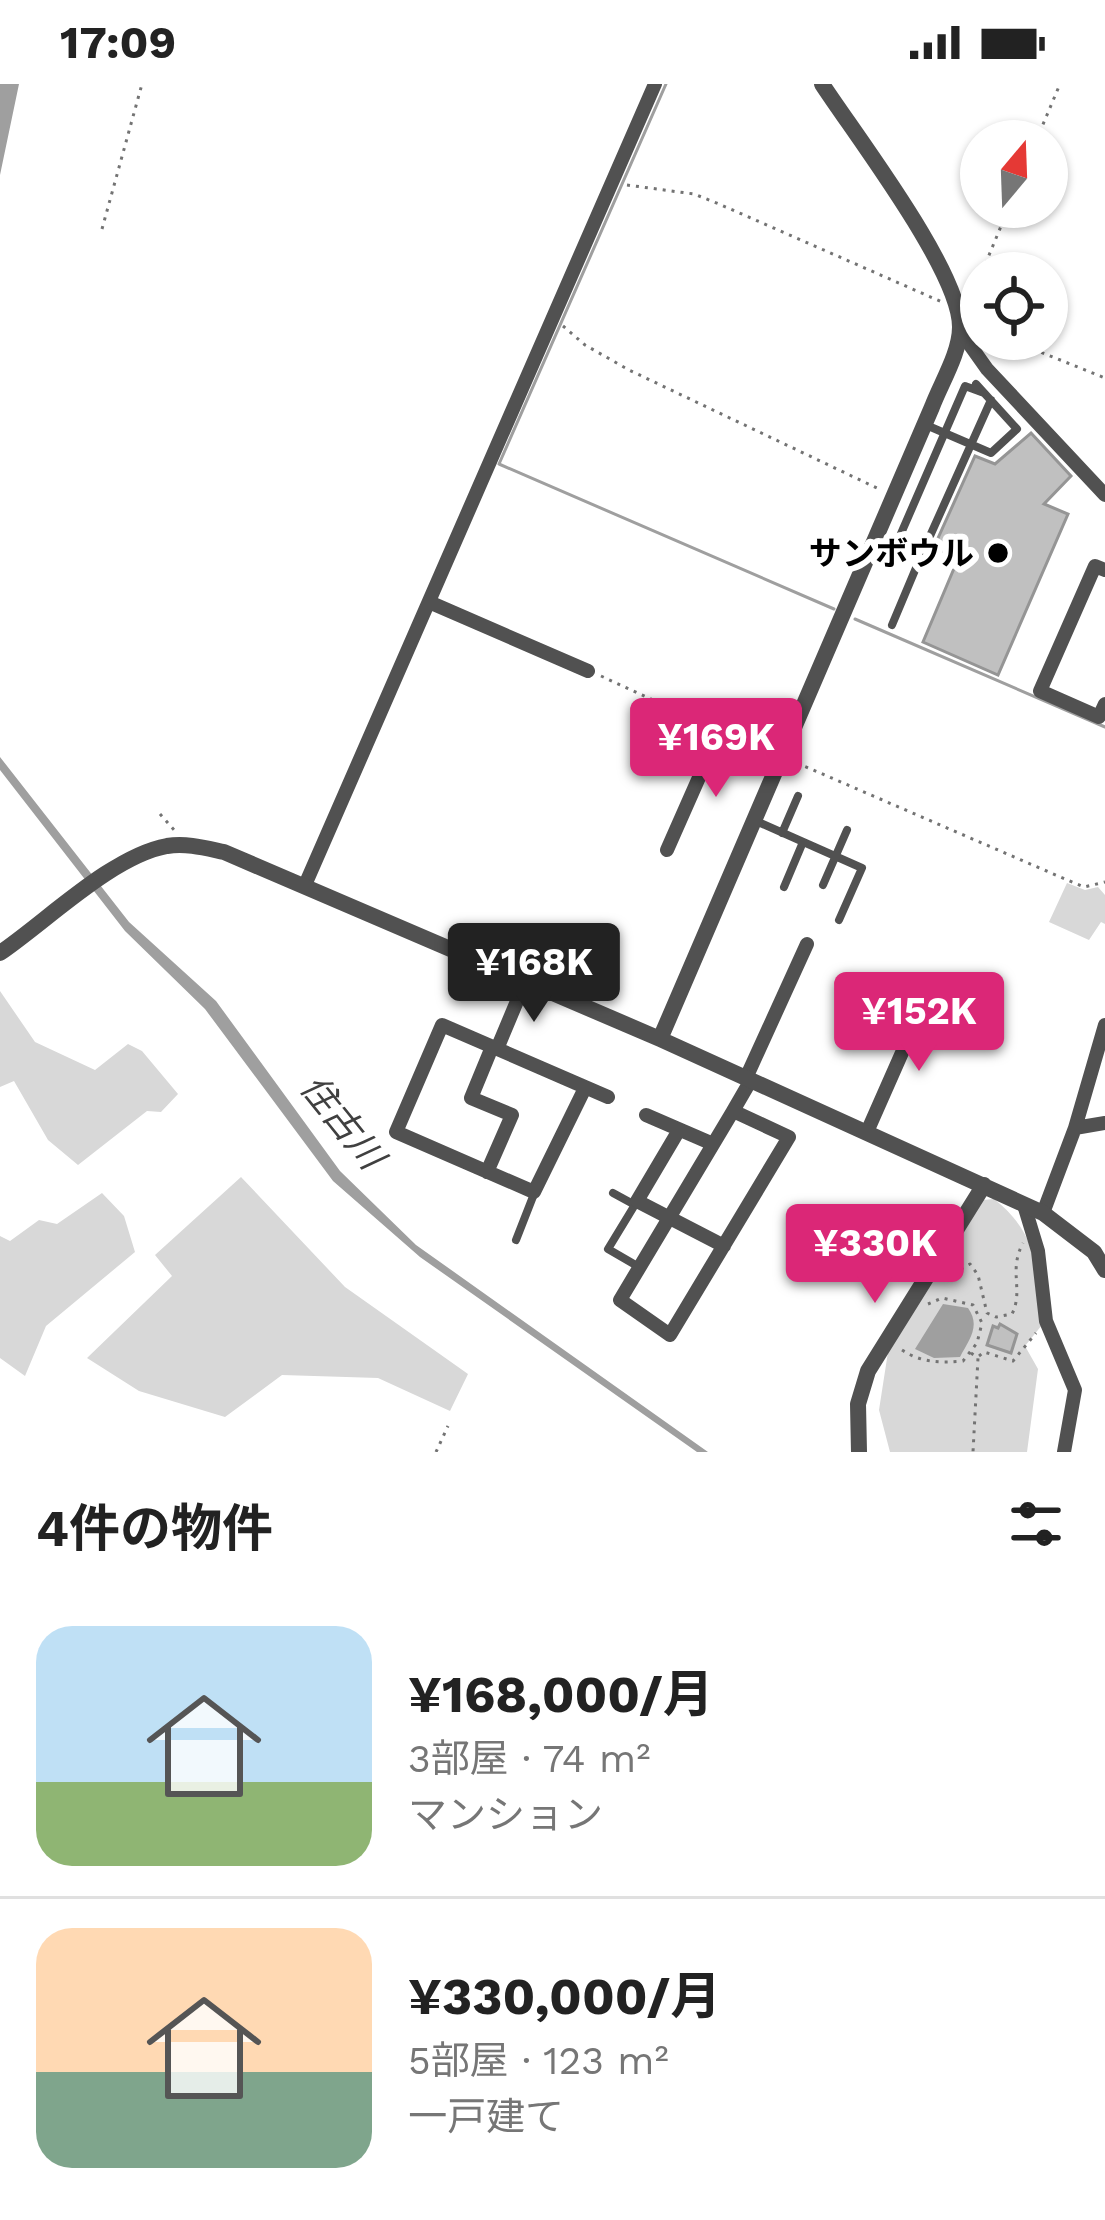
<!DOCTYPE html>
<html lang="ja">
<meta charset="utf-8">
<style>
body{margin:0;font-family:"Work Sans","Noto Sans JP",sans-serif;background:#f2f2f2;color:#222;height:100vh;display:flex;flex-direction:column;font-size:45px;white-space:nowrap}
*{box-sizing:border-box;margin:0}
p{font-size:39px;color:#767676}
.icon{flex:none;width:66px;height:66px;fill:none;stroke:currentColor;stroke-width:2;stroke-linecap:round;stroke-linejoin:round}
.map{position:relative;height:1368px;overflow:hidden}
.sheet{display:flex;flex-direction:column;background:#fff;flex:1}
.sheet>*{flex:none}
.needle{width:78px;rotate:19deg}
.tools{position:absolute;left:960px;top:36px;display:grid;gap:24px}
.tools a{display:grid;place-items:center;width:108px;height:108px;border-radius:50%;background:#fff;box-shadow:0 3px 9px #0004;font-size:60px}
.price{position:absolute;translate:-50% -102px;padding:0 27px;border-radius:12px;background:#db2777;color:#fff;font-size:39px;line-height:78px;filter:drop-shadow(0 3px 6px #0008)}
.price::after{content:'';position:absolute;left:50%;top:72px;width:36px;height:27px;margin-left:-18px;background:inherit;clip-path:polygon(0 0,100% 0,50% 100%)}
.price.active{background:#222;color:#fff}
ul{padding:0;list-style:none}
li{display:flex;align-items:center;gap:36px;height:300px;padding:0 36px}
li+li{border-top:3px solid #e0e0e0}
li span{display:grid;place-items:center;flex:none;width:336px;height:240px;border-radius:36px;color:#555}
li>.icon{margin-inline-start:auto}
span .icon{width:144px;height:144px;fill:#fffc;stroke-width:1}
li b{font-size:51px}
h2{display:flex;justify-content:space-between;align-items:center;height:144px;padding:0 36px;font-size:51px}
.status{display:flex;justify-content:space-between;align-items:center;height:84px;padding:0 60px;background:#fff;direction:ltr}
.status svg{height:33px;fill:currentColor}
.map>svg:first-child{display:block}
.green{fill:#d8d8d8}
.water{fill:#9f9f9f}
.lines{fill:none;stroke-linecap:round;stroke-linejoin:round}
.stream{stroke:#9f9f9f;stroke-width:3}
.building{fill:#c0c0c0;stroke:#959595;stroke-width:3}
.path{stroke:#737373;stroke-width:3;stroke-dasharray:3 6;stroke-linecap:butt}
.service{stroke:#515151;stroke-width:8}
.minor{stroke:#515151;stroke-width:14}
.tertiary{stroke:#515151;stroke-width:16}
.poi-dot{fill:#000;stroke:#fff;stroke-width:4.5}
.labels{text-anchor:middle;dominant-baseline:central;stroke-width:12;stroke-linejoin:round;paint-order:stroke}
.poi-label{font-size:33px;font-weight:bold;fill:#000;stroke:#fff;text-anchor:end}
.water-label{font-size:36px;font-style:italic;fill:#404040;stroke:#fff}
</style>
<div class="status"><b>17:09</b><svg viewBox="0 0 49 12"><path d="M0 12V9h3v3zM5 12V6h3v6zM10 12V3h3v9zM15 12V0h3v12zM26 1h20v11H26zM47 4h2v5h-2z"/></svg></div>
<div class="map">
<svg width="1105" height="1368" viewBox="0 0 1105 1368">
<rect width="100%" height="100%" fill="#fff"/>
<!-- green -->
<path class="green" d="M1067,799L1085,806L1098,803L1105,811V840L1101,838L1089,856L1049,838Z
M0,907L35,958L95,986L128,960L142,967L178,1010L161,1028L147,1027L78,1081L48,1056L14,997L0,1003Z
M241,1093L345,1203L468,1290L450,1327L378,1294L282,1291L225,1333L139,1307L87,1274L172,1192L155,1171Z
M102,1109L124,1132L135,1168L46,1242L25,1292L0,1274V1152L10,1157L39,1136L57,1140Z
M994,1115C1040,1151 1036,1187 1042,1241L1025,1262L1038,1285L1027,1368H890L879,1326L888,1268L983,1116Z"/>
<!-- water -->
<path class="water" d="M0,0H19L0,91Z
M0,673L129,838L216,917L340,1087L416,1161L708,1368H697L420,1173L333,1097L205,925L125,847L0,686Z
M943,1220L968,1224C981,1242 969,1256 960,1273L934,1274L915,1265Z"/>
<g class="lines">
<!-- stream -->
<path class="stream" d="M666,0L499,380L834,525
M855,535L1105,643"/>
</g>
<!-- building -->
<path class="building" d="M1031,349L1071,392L1044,420L1068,430L998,591L923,558L958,475L934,463L975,372L995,380Z
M1000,1240L1017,1250L1011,1269L987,1261L993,1242L998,1244Z"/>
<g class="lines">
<!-- path -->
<path class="path" d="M1036,57L1060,0
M627,101L694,110L719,120L942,218
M102,145L142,0
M982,188L1009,123
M970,215L981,190
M563,242L585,261L629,286L879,405
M1008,255L1105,294
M601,592L679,628
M797,679L1065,795L1084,803L1105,798
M160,730L175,747
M945,1194L970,1180L978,1191L987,1229L996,1233L1012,1230C1024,1206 1008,1187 1023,1159
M902,1266C922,1279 940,1279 963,1277L977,1259L982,1239L973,1221L942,1214L928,1220
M971,1269L978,1274L973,1368
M979,1272L984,1268L1013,1277L1036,1249
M436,1368L448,1342"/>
<!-- service -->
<path class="service" d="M926,341L991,369L1017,345L976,300
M921,472L991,316
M892,541L921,472L896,461L965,302L984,309
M756,737L862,784L839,836
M782,749L798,712
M823,801L847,746
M784,803L803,758
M613,1109L635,1121
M636,1119L608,1165L639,1183
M516,1156L534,1110"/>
<!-- minor -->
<path class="minor" d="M960,247L987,285L1105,411
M1105,486L1095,482L1040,607L1099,633L1105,620
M429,518L588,587
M692,634L782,673
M667,766L720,646
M305,801L655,0
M497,965L525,898
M746,994L807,860
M585,1004L534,1108L396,1048L442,941L608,1013
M733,1027L789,1053L670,1251L620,1216Z
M733,1027L751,996
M646,1031L713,1060
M1075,1044L1105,1039
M679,1046L637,1117L724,1162
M867,1048L927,912
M487,1088L512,1031L471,1014L492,963
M1024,1121L1038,1167L1046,1237L1075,1306L1064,1368
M1043,1129L1075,1044L1105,941"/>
<!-- tertiary -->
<path class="tertiary" d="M0,869C47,837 112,772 167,762C187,759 205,764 224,768L660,955L1043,1129L1094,1168L1105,1186
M660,955L932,323C941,299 960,269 960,243C960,187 856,52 822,0
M859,1368L858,1320L868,1287L984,1101"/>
</g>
<!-- markers -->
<circle class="poi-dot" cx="998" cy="469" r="12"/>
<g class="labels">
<!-- poi labels -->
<g class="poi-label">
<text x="974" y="469">サンボウル</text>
</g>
<!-- water labels -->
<g class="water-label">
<text transform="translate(342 1038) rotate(51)">住古川</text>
</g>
</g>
</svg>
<div class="tools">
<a><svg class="needle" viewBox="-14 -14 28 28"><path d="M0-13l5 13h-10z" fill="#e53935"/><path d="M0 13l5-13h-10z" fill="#767676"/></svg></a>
<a><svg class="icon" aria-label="locate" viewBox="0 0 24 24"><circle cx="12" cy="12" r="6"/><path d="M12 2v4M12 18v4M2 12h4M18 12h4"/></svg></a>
</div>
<b class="price" style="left:716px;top:716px">¥169K</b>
<b class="price active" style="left:534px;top:941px">¥168K</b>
<b class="price" style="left:919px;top:990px">¥152K</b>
<b class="price" style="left:875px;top:1222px">¥330K</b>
</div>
<section class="sheet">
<h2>4件の物件<svg class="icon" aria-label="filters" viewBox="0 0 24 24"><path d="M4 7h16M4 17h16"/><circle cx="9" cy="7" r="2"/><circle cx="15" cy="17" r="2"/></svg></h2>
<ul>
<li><span style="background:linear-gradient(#bfe0f5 65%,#8fb573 0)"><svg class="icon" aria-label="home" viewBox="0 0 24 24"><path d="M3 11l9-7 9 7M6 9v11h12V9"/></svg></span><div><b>¥168,000/月</b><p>3部屋 · 74 m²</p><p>マンション</p></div></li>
<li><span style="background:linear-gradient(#ffd9b3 60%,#7fa58c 0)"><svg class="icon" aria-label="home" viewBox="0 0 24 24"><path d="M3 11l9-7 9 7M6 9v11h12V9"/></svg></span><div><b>¥330,000/月</b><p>5部屋 · 123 m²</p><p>一戸建て</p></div></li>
</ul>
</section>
